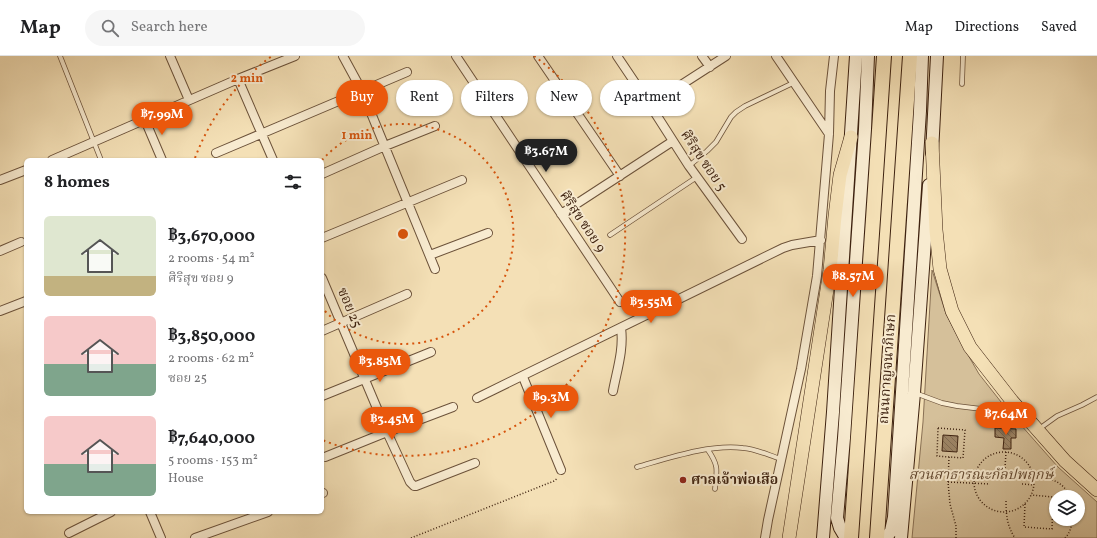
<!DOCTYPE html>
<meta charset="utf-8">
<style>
body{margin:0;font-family:Vollkorn,"Noto Serif Thai",serif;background:#f6f6f6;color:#202124;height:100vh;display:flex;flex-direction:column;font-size:15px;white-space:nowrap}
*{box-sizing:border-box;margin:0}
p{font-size:13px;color:#757577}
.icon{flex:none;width:22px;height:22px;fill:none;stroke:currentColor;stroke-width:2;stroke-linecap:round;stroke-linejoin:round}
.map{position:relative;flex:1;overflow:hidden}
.side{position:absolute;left:24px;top:102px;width:300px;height:356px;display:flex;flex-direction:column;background:#fff;border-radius:6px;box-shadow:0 1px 3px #0004}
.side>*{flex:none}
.hud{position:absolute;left:336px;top:24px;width:380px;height:36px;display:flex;gap:8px}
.controls{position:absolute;left:1049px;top:434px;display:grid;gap:8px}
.controls a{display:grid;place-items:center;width:36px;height:36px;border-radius:50%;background:#fff;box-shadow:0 1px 3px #0004;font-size:20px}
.price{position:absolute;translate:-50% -34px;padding:0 9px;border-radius:14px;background:#ea580c;color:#fff;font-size:13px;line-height:26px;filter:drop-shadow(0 1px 2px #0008)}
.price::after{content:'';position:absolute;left:50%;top:24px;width:12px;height:9px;margin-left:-6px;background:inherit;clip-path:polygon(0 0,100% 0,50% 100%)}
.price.on{background:#222;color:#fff}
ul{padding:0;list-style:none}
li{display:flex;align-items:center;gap:12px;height:100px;padding:0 20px}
li span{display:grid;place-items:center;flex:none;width:112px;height:80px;border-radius:6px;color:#555}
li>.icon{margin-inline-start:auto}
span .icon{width:48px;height:48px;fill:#fffc;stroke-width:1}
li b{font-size:17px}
h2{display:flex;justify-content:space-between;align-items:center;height:48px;padding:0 20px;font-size:17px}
.chip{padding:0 14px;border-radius:18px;background:#fff;box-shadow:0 1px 3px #0004;font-size:14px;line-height:36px}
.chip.on{background:#ea580c;color:#fff}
header{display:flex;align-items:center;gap:24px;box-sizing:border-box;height:56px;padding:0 20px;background:#fff;border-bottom:1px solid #e0e0e0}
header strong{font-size:19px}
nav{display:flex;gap:22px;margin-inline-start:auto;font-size:14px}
.search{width:280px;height:36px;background:#f6f6f6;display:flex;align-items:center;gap:10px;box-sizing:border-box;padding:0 14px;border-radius:22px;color:#757577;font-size:15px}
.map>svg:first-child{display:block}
.green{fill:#d5c09a;stroke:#8a7155;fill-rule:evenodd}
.building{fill:url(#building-back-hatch);stroke:#3e2210}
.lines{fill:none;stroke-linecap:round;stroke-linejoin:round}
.service-casing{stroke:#6c523a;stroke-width:5.5}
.minor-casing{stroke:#6c523a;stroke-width:10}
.secondary-casing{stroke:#3e2210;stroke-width:14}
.primary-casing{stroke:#3e2210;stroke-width:14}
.trunk-casing{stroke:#3e2210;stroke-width:16}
.path{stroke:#3e2210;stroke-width:1.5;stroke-dasharray:1 2;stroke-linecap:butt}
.service{stroke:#f8ebd0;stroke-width:4}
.minor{stroke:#f8ebd0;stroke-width:8}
.secondary{stroke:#f8ebd0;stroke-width:12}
.primary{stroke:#f4e0b6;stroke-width:13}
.trunk{stroke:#f4e0b6;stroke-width:14}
.ring{fill:none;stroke:#d7540c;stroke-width:2;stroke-dasharray:2 4}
.poi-dot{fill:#8f2418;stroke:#f8ebd0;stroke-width:1.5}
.labels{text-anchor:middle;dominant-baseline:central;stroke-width:4;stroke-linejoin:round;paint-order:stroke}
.street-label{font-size:14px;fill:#3e2210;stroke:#f8ebd0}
.park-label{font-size:14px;font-style:italic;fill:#644a32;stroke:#f8ebd0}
.poi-label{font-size:14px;font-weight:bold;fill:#3e2210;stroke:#f8ebd0;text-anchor:start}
.centre{fill:#d7540c;stroke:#f8ebd0;stroke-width:2}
.ring-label{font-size:12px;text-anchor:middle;font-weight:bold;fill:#d7540c;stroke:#f8ebd0;stroke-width:4;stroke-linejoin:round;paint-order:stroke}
</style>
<header>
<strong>Map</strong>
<div class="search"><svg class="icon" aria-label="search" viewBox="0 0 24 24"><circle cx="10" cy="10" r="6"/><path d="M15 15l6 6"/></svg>Search here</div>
<nav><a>Map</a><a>Directions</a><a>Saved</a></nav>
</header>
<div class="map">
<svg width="1097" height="482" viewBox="0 0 1097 482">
<defs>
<pattern id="building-back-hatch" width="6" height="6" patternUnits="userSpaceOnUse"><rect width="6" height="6" fill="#9d8566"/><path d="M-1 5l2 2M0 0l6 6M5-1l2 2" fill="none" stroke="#816c53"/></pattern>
</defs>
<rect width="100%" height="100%" fill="#f4e0b6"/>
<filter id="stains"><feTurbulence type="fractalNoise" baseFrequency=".005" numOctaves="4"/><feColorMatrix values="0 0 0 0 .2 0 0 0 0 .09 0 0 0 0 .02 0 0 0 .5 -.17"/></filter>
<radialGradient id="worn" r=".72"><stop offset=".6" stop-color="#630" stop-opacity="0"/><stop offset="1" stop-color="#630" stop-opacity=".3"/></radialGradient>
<!-- green -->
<path class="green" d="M932,214L946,258L964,292L979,318L1005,351L1058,411L1097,446V482H912L923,366ZM1056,441H1078V463H1056Z"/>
<!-- building -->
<path class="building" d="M995,372L1016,373V382H1011V393H1003L1004,382L995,381Z
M943,379L958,380L957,396L942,395Z"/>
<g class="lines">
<!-- service casing -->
<g class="service-casing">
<path id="service" d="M60,0L101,104
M962,28L963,0
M689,110L707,95L716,86L731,61L736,56L745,50L793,27
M610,179L697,121
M915,337L942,347L957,350L998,355L1006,367L1013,369
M1039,373L1057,360L1082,349L1097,341
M708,394C719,410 717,414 715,433
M637,411C669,402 709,388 743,392C756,393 768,399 781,403"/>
</g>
<!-- minor casing -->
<g class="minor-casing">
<path id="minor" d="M170,0L189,44
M343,0L362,35L435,213
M456,0L620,246
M538,0L620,120
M617,0L650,49L689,110L742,183
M702,0L710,11
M776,0L829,78
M238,23L273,104
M650,49L726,0
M145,64L162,104
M216,97L407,16
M52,104L238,23L295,0
M322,118L385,90L435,70
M0,124L26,114
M561,158L673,85
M322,182L462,124
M0,195L21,186
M430,199L488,177
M322,222L387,376L410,426L414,430H416L475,407
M0,255L26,245
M322,275L407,238
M523,321L561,414
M613,335C617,314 624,293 621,272
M322,340L431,296
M477,342L783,192L792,189L821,184
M325,401L387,376L453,351
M322,437H323
M150,456L161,482
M69,477L111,456
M195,482L268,456
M765,482L768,464L801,313L817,220L829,78L830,35L834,0"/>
</g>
<!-- secondary casing -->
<g class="secondary-casing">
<path id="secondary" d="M932,97L937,0
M823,482L833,356L856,0
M846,482L840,472L837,462L844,382L865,73L868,0
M886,482L891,475L894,461L920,55L922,0
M901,482L914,337L929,129"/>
</g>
<!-- primary casing -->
<g class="primary-casing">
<path id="primary" d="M932,87L936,174L940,213L952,255L970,291L1012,345L1065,405L1097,434
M789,482L830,214L835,160L840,119L851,81"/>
</g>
<!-- trunk casing -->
<g class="trunk-casing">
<path id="trunk" d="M851,482L873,163L884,0
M877,482L910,0"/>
</g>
<!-- path -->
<path class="path" d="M938,372L965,374L963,402L937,400Z
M974 426a30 30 0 1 1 60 0a30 30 0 1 1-60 0Z
M949,401L948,426L950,448L956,470V482
M1005,412L1006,396
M1034,422C1050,421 1063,425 1070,441
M948,426L990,428
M1022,428L1034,429
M1006,445C1006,459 1007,470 1015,482
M1025,448L1024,471L1052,473L1053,441L1031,439
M411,482L554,425L558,422
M1065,482C1070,477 1072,470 1072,463"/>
<!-- service -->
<use href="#service" class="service"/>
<!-- minor -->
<use href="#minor" class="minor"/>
<!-- secondary -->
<use href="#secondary" class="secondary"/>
<!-- primary -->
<use href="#primary" class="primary"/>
<!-- trunk -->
<use href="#trunk" class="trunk"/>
</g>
<!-- distance rings -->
<g class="ring">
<path d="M322 104A110 110 0 1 1 323 253"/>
<path d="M195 102A221 221 0 0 1 272 0M534 0A221 221 0 0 1 322 384"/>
</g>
<!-- markers -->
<circle class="poi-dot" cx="683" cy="424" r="4"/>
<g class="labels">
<!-- street labels -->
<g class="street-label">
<text transform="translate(703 105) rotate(56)">ศิริสุข ซอย 5</text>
<text transform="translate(582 166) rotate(56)">ศิริสุข ซอย 9</text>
<text transform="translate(349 252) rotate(67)">ซอย 25</text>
<text transform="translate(888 313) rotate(-86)">ถนนกาญจนาภิเษก</text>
</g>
<!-- park labels -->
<g class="park-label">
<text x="981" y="419">สวนสาธารณะกัลปพฤกษ์</text>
</g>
<!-- poi labels -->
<g class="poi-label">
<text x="691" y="424">ศาลเจ้าพ่อเสือ</text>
</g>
</g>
<circle cx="403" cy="178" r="6" class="centre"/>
<g class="ring-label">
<text x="247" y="26">2 min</text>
<text x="357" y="83">1 min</text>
</g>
<rect width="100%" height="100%" filter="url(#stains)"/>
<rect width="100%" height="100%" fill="url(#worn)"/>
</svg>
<div class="controls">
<a><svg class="icon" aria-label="layers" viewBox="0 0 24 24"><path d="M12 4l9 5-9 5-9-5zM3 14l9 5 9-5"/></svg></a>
</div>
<b class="price" style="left:162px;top:80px">฿7.99M</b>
<b class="price on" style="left:546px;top:117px">฿3.67M</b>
<b class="price" style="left:853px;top:242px">฿8.57M</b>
<b class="price" style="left:651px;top:268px">฿3.55M</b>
<b class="price" style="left:380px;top:327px">฿3.85M</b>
<b class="price" style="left:551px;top:363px">฿9.3M</b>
<b class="price" style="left:1006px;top:380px">฿7.64M</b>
<b class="price" style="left:392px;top:385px">฿3.45M</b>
<div class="hud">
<a class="chip on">Buy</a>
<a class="chip">Rent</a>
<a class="chip">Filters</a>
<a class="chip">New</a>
<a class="chip">Apartment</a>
</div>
<section class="side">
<h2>8 homes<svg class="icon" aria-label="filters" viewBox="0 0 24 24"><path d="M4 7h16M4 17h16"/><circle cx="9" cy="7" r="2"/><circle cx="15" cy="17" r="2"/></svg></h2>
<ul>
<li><span style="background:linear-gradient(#dfe7d0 75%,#c2b280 0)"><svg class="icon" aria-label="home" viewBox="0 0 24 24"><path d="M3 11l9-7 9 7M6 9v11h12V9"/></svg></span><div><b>฿3,670,000</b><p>2 rooms · 54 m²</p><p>ศิริสุข ซอย 9</p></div></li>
<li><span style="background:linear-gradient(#f6c9c9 60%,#7fa58c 0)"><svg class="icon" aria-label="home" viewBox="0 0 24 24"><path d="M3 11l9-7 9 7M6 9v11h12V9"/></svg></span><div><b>฿3,850,000</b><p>2 rooms · 62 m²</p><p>ซอย 25</p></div></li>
<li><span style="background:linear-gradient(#f6c9c9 60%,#7fa58c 0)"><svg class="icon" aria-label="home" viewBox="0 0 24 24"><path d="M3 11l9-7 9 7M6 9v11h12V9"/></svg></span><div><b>฿7,640,000</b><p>5 rooms · 153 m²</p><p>House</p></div></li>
</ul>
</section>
</div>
